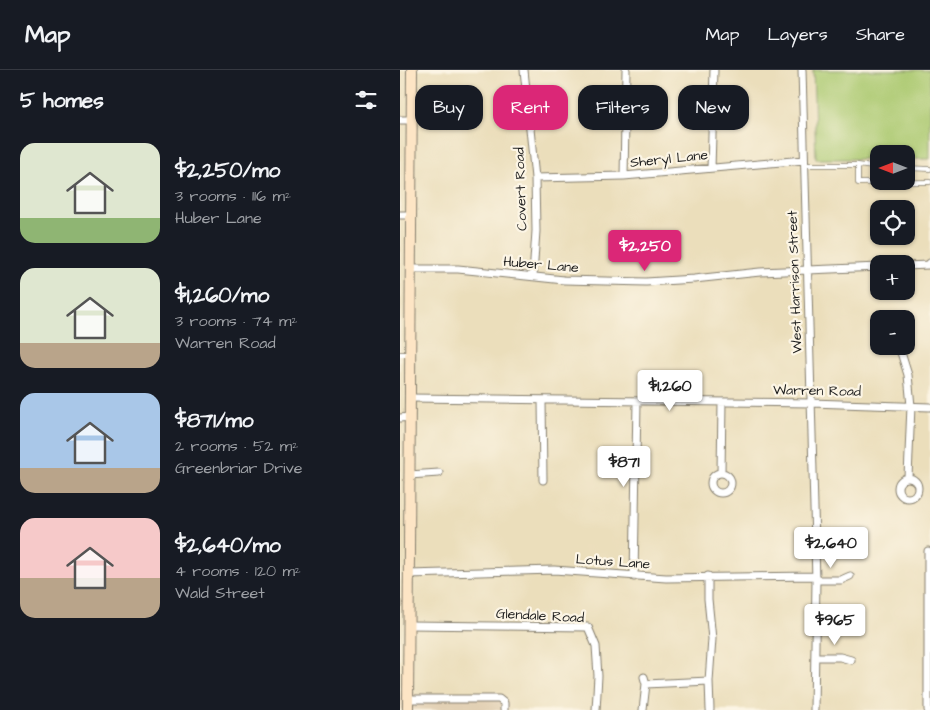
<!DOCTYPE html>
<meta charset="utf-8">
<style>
body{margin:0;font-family:"Architects Daughter",sans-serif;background:#20242c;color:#f1f3f6;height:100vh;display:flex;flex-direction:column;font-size:19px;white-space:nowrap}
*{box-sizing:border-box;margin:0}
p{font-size:16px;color:#9ea1a6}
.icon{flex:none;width:28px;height:28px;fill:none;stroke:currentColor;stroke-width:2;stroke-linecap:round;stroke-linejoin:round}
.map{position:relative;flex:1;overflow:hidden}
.side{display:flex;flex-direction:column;background:#171b24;width:400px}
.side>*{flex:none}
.hud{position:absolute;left:15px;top:15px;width:440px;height:45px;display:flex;gap:10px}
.needle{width:32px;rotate:270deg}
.tools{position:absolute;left:470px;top:75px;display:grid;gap:10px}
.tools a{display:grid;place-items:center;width:45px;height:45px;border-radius:10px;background:#171b24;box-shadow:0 1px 4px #0004;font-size:25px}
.price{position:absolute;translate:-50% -42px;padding:0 11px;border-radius:5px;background:#fff;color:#222;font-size:16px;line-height:32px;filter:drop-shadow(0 1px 2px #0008)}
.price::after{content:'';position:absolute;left:50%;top:30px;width:15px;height:11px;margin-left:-8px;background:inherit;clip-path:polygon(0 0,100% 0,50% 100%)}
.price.on{background:#db2777;color:#fff}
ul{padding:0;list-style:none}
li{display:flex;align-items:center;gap:15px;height:125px;padding:0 20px}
li span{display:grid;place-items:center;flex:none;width:140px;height:100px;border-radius:15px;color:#555}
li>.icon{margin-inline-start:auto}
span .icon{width:60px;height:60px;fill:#fffc;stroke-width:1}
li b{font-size:21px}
h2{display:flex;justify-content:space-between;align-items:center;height:60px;padding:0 20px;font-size:21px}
.pill{padding:0 18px;border-radius:15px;background:#171b24;box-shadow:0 1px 4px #0004;font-size:18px;line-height:45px}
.pill.on{background:#db2777;color:#fff}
header{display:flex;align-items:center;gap:30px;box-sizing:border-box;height:70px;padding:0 25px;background:#171b24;border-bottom:1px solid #363941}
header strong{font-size:24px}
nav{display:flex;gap:28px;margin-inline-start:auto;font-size:18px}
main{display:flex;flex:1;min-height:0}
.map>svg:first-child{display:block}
.built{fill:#e2d0b4}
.green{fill:#abc970;stroke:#647246}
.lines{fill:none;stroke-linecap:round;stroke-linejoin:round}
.service-casing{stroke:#847d6c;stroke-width:5.5}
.minor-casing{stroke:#847d6c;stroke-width:9}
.secondary-casing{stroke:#847d6c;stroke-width:12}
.service{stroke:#fff;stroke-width:4}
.minor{stroke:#fff;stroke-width:7}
.secondary{stroke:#fde5c5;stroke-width:10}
.labels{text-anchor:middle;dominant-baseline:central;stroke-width:4.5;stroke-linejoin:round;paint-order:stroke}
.street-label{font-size:14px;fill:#1c1c1c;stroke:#fcf5e5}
</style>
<header>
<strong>Map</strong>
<nav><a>Map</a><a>Layers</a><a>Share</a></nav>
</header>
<main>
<section class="side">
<h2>5 homes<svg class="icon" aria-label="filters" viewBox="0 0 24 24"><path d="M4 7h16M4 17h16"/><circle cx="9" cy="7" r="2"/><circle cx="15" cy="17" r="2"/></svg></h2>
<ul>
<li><span style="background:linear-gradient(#dfe7d0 75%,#8fb573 0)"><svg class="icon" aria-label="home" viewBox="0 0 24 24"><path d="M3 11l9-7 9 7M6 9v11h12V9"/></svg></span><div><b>$2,250/mo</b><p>3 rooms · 116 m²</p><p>Huber Lane</p></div></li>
<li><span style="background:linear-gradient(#dfe7d0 75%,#b9a48a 0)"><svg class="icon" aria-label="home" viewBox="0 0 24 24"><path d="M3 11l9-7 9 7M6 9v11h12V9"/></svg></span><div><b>$1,260/mo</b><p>3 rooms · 74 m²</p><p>Warren Road</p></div></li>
<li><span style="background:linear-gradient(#a9c7e8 75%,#b9a48a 0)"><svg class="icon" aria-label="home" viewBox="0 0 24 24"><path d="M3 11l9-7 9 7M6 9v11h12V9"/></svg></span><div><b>$871/mo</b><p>2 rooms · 52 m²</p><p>Greenbriar Drive</p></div></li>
<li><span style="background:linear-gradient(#f6c9c9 60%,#b9a48a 0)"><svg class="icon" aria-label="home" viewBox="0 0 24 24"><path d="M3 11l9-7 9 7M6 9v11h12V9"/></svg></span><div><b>$2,640/mo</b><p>4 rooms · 120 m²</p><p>Wald Street</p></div></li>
</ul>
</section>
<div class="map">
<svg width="530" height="640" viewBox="0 0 530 640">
<rect width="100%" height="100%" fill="#fcf5e5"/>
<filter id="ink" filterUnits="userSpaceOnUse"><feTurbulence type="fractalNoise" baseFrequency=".02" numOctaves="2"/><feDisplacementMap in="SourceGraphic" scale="10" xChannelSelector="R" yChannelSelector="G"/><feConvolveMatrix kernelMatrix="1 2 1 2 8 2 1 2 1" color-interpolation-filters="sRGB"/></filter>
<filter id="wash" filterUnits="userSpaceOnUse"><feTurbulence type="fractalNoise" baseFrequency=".0096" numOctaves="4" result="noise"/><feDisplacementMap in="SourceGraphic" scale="20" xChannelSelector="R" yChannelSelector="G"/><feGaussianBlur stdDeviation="1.12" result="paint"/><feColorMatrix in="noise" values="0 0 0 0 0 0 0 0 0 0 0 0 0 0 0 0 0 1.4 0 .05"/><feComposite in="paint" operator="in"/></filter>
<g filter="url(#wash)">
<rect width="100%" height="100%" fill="#ebdebb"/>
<!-- built -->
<path class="built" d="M0,624L26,626H101L108,631V640H0Z"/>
<!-- green -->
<path class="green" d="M413,0H530V89H506V84H479V89H416Z"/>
</g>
<g filter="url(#ink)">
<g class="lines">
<!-- service casing -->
<g class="service-casing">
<path id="service" d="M404,95H458L479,98
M458,95V113L530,112
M506,98L530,99
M0,284H10"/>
</g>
<!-- minor casing -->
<g class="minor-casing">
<path id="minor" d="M124,0L135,108L136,161L133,206
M402,0L416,510L414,640
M0,50H12
M311,98L314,0
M224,106L226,0
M135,108L224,106L404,90
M0,145H11
M506,196L528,195L530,193
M11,199H58L164,210L246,212L294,209L360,202L479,197
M499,276L508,305L511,336L508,407
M10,328L411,333L530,337
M142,330L143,410
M0,348L10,347
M311 413a10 10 0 1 1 20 0a10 10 0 1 1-20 0Z
M321,403L322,332
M9,405L39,403
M498 418a10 10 0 1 1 20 0a10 10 0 1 1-20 0Z
M9,504L154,500L266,508L416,506
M308,506V529L312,569L309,611L310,640
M234,507L237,331
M416,510H441L450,506
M9,555L188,557L196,576L198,606L196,640
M415,587H440L451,590
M244,607L246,614
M8,629H99L104,633V640
M243,640L246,614L309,611
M528,640V481"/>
</g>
<!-- secondary casing -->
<g class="secondary-casing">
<path id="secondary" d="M8,640L12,0"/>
</g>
<!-- service -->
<use href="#service" class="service"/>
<!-- minor -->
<use href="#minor" class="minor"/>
<!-- secondary -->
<use href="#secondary" class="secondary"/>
</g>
</g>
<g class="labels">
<!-- street labels -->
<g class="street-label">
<text transform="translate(269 89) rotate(-6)">Sheryl Lane</text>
<text transform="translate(121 119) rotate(-92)">Covert Road</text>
<text transform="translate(141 195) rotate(5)">Huber Lane</text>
<text transform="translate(395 212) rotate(-92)">West Harrison Street</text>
<text transform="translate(417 321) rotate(1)">Warren Road</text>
<text transform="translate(213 492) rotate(4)">Lotus Lane</text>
<text transform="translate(140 546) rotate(3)">Glendale Road</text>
</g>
</g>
</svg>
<div class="tools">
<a><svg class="needle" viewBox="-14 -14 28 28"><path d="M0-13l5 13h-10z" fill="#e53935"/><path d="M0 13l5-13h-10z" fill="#9ea1a6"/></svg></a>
<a><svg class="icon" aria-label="locate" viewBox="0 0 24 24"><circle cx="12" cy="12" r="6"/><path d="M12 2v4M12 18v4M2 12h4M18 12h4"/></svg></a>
<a>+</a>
<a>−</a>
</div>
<b class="price on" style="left:245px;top:202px">$2,250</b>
<b class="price" style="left:270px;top:342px">$1,260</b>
<b class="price" style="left:224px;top:418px">$871</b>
<b class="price" style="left:431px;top:499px">$2,640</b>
<b class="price" style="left:435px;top:576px">$965</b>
<div class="hud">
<a class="pill">Buy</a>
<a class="pill on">Rent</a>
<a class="pill">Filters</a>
<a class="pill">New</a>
</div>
</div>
</main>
